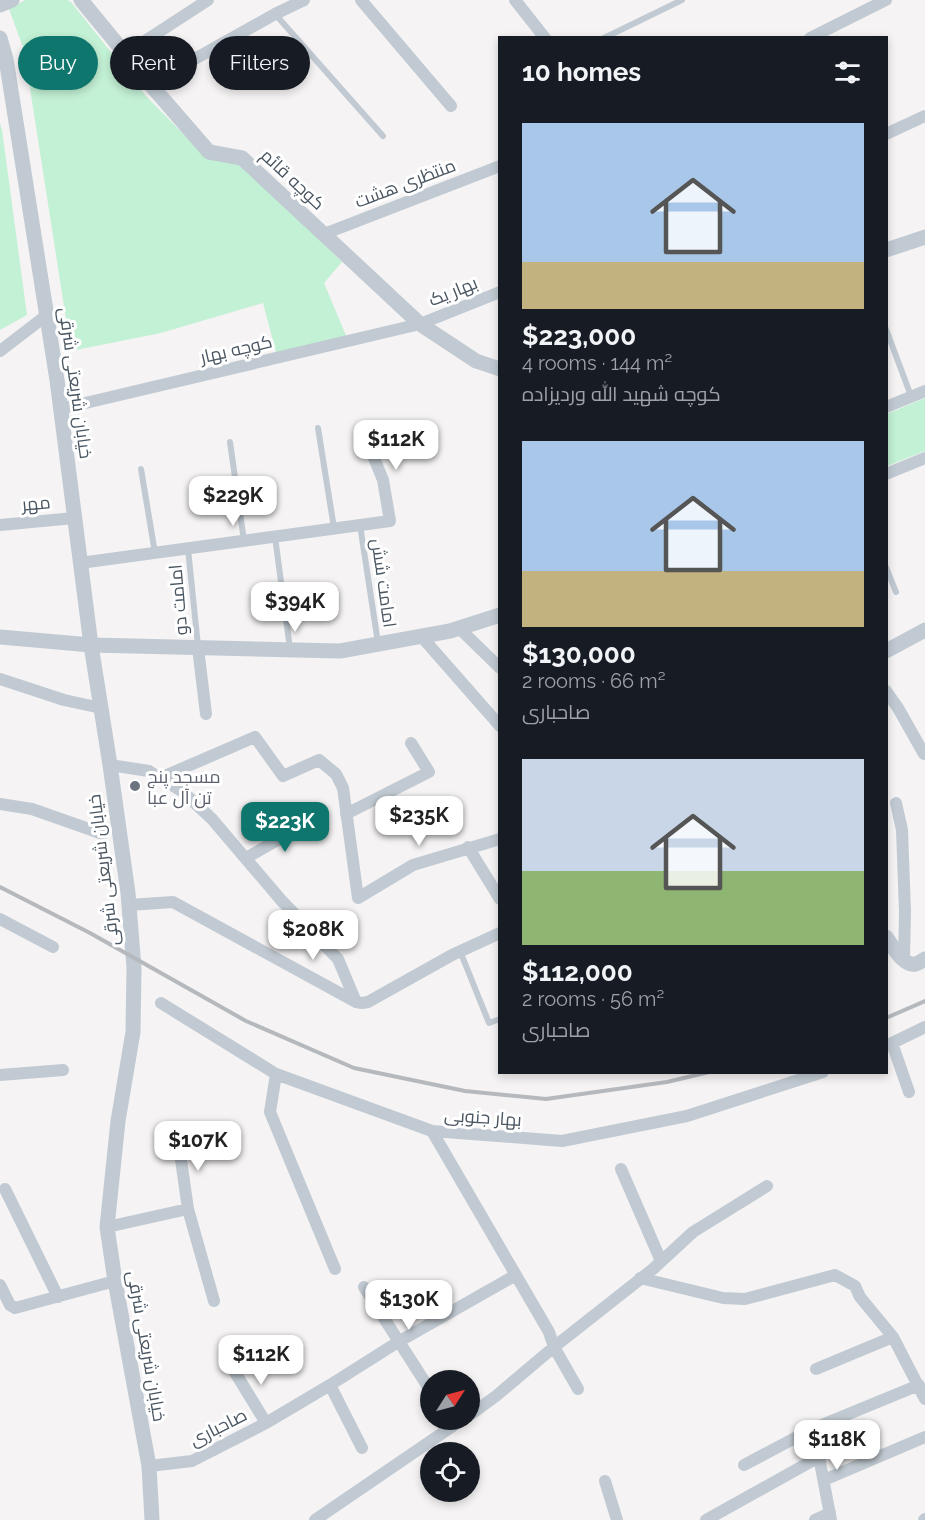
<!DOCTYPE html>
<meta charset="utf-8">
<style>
body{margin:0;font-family:Raleway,Cairo,sans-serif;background:#20242c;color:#f1f3f6;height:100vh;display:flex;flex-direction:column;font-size:22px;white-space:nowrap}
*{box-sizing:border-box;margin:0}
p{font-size:20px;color:#9ea1a6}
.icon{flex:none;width:33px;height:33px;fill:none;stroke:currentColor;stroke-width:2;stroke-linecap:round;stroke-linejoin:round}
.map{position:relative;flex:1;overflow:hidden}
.sheet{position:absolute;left:498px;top:36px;width:390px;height:1038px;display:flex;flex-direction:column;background:#171b24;border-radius:0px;box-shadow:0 3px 9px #0003}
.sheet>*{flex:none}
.top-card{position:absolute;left:18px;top:36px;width:390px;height:54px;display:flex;gap:12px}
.needle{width:39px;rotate:54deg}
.buttons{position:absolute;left:420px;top:1370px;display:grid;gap:12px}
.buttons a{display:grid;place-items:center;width:60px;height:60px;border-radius:50%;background:#171b24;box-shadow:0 3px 9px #0003;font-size:30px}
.price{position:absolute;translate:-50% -51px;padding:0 14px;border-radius:12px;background:#fff;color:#222;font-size:20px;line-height:39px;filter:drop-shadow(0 2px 3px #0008)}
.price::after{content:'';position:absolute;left:50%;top:36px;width:18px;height:14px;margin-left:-9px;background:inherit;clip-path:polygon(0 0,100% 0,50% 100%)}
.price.selected{background:#0f766e;color:#fff}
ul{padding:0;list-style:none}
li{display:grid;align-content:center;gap:12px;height:318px;padding:0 24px}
li span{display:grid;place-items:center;height:186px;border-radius:0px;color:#555}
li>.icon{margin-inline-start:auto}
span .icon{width:108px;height:108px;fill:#fffc;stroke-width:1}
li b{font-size:26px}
h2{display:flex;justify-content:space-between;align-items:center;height:72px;padding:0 24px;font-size:26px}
.pill{padding:0 21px;border-radius:27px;background:#171b24;box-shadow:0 3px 9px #0003;font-size:21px;line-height:54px}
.pill.selected{background:#0f766e;color:#fff}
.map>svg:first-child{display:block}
.green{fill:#c3f1d5}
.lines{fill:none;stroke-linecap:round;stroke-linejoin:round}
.service{stroke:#c1cad2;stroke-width:6}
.minor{stroke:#c1cad2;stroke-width:12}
.tertiary{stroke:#c1cad2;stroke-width:15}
.rail{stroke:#b5b8bd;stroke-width:4}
.worship-dot{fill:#6b7280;stroke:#fff;stroke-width:2}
.labels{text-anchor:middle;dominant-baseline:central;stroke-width:6;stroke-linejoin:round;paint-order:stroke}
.street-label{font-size:18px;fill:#4a5661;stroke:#fff}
.worship-label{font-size:18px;fill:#5b616d;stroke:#fff;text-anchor:start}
</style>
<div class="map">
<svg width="925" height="1520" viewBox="0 0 925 1520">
<rect width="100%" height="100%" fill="#f5f3f3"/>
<!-- green -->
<path class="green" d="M25,0H67L71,2L146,96L206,157L235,158L342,262L324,283L347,338L277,356L263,303L161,333L71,351L24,50L9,9Z
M0,123L2,130L27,315L0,330Z
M925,398V451L887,466V414Z"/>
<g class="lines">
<!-- service -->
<path class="service" d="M275,14L383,136
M604,38L682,0
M886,329L911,396
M318,428L334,528
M230,442L244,541
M141,469L155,553
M360,525L378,643
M275,537L290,649
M188,549L198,646
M886,567L896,592
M460,951L489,1023L500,1019"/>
<!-- minor -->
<path class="minor" d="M361,0L451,106
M515,0L545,38
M810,38L886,0
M125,54L208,0
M150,84L275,14L304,0
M886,134L925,116
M324,234L500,166
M0,351L47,315
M886,407L925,391
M60,409L420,324L500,292
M886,474L925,458
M0,525L74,518
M80,563L390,521L383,480L363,431
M459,628L500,668
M421,636L500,726
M198,648L206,714
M0,679L64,700L101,708
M886,691L898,708L924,754
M110,765L149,771L183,792L212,819L281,900L338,959L356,1002
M160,778L255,737L283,776L319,760L336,774L343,788L358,898L413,865L500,839
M896,803L902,830L905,912L904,960
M0,804L32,809L103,834
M346,814L429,772L411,743
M468,847L500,899
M246,858L309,822
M129,905L173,902L356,1002L362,1003L368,1002L452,955L500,933
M0,919L53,947
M161,1003L276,1074L432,1131L562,1141L687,1116L823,1072
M892,1043L909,1092
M886,1046L925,1027
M276,1074L270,1112L335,1269
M0,1075L63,1070
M432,1131L549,1332L554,1347L578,1389
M178,1139L188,1209
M621,1169L661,1261
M5,1189L58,1297
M107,1227L188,1209L214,1301
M640,1278L723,1298L745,1299L835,1275L855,1286L860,1297L893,1337L925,1399
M0,1285L10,1305L15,1308L115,1281
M364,1287L430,1390
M230,1364L266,1423
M816,1369L893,1337
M330,1385L362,1448
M470,1415L496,1396L554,1347L653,1269L693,1232L767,1186
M812,1429L819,1457L831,1520
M744,1465L812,1429L919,1385
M149,1466L192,1461L266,1423L330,1385L398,1342L516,1275
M824,1480L925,1437
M605,1481L617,1520
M315,1520L463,1419
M706,1520L819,1457
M815,1520L830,1513
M924,1520L925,1519"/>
<!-- tertiary -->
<path class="tertiary" d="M81,0L150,84L209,152L242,158L420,324L476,361L500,369
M0,5L12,0
M0,38L6,59L57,380L91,645L110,765L128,893L134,968L133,1032L118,1121L107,1227L115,1281L149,1466L152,1520
M886,250L925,237
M0,637L91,645L340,651L450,631L500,615
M886,651L925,630
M886,937C893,946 903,967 916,964C919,963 922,961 925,959"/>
<!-- rail -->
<path class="rail" d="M0,887L90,933L246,1021L354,1068L465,1091L546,1099L667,1082L709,1072
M886,1018L925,1001"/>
</g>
<!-- markers -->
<circle class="worship-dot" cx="135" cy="786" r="6"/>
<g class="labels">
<!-- street labels -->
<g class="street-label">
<text transform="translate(293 179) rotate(43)">کوچه قائم</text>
<text transform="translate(405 183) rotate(-21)">منتظری هشت</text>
<text transform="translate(453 291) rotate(-22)">بهار یک</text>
<text transform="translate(236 349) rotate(-13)">کوچه بهار</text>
<text transform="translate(76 383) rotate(82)">خیابان شریعتی شرقی</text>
<text transform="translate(36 503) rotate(-5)">مهر</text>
<text transform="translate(384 583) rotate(82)">امامت شش</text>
<text transform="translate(178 600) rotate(-95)">امامت دو</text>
<text transform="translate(103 870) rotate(-97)">خیابان شریعتی شرقی</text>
<text transform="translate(483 1117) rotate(4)">بهار جنوبی</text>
<text transform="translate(147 1346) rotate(80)">خیابان شریعتی شرقی</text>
<text transform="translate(218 1427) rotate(-27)">صاحباری</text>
</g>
<!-- worship labels -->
<g class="worship-label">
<text x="147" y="776">مسجد پنج<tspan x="147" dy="21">تن آل عبا</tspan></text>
</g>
</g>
</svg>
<div class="buttons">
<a><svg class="needle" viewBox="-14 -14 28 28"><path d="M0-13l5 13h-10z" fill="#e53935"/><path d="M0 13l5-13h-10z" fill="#9ea1a6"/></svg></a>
<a><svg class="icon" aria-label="locate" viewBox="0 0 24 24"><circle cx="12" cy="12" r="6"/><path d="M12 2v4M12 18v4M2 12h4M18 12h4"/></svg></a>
</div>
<b class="price" style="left:396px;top:471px">$112K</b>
<b class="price" style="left:233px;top:527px">$229K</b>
<b class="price" style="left:295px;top:633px">$394K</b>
<b class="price" style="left:419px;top:847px">$235K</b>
<b class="price selected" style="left:285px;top:853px">$223K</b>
<b class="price" style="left:313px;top:961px">$208K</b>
<b class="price" style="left:198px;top:1172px">$107K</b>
<b class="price" style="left:409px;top:1331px">$130K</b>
<b class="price" style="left:261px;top:1386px">$112K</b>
<b class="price" style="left:837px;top:1471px">$118K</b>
<div class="top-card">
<a class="pill selected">Buy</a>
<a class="pill">Rent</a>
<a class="pill">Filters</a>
</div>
<section class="sheet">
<h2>10 homes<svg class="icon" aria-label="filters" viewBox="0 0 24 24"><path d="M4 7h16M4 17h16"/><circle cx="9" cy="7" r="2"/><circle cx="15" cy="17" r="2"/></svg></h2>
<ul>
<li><span style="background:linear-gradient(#a9c7e8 75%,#c2b280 0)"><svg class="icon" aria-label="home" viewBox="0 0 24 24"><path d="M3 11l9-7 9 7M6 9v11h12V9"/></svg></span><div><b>$223,000</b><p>4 rooms · 144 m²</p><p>کوچه شهید الله وردیزاده</p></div></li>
<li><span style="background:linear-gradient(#a9c7e8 70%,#c2b280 0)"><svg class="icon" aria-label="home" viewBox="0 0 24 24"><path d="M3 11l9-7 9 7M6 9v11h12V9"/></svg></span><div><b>$130,000</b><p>2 rooms · 66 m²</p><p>صاحباری</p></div></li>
<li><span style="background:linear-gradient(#c9d6e8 60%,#8fb573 0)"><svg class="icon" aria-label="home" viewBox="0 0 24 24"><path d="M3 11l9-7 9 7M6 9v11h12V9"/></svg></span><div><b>$112,000</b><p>2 rooms · 56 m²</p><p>صاحباری</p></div></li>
</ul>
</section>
</div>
